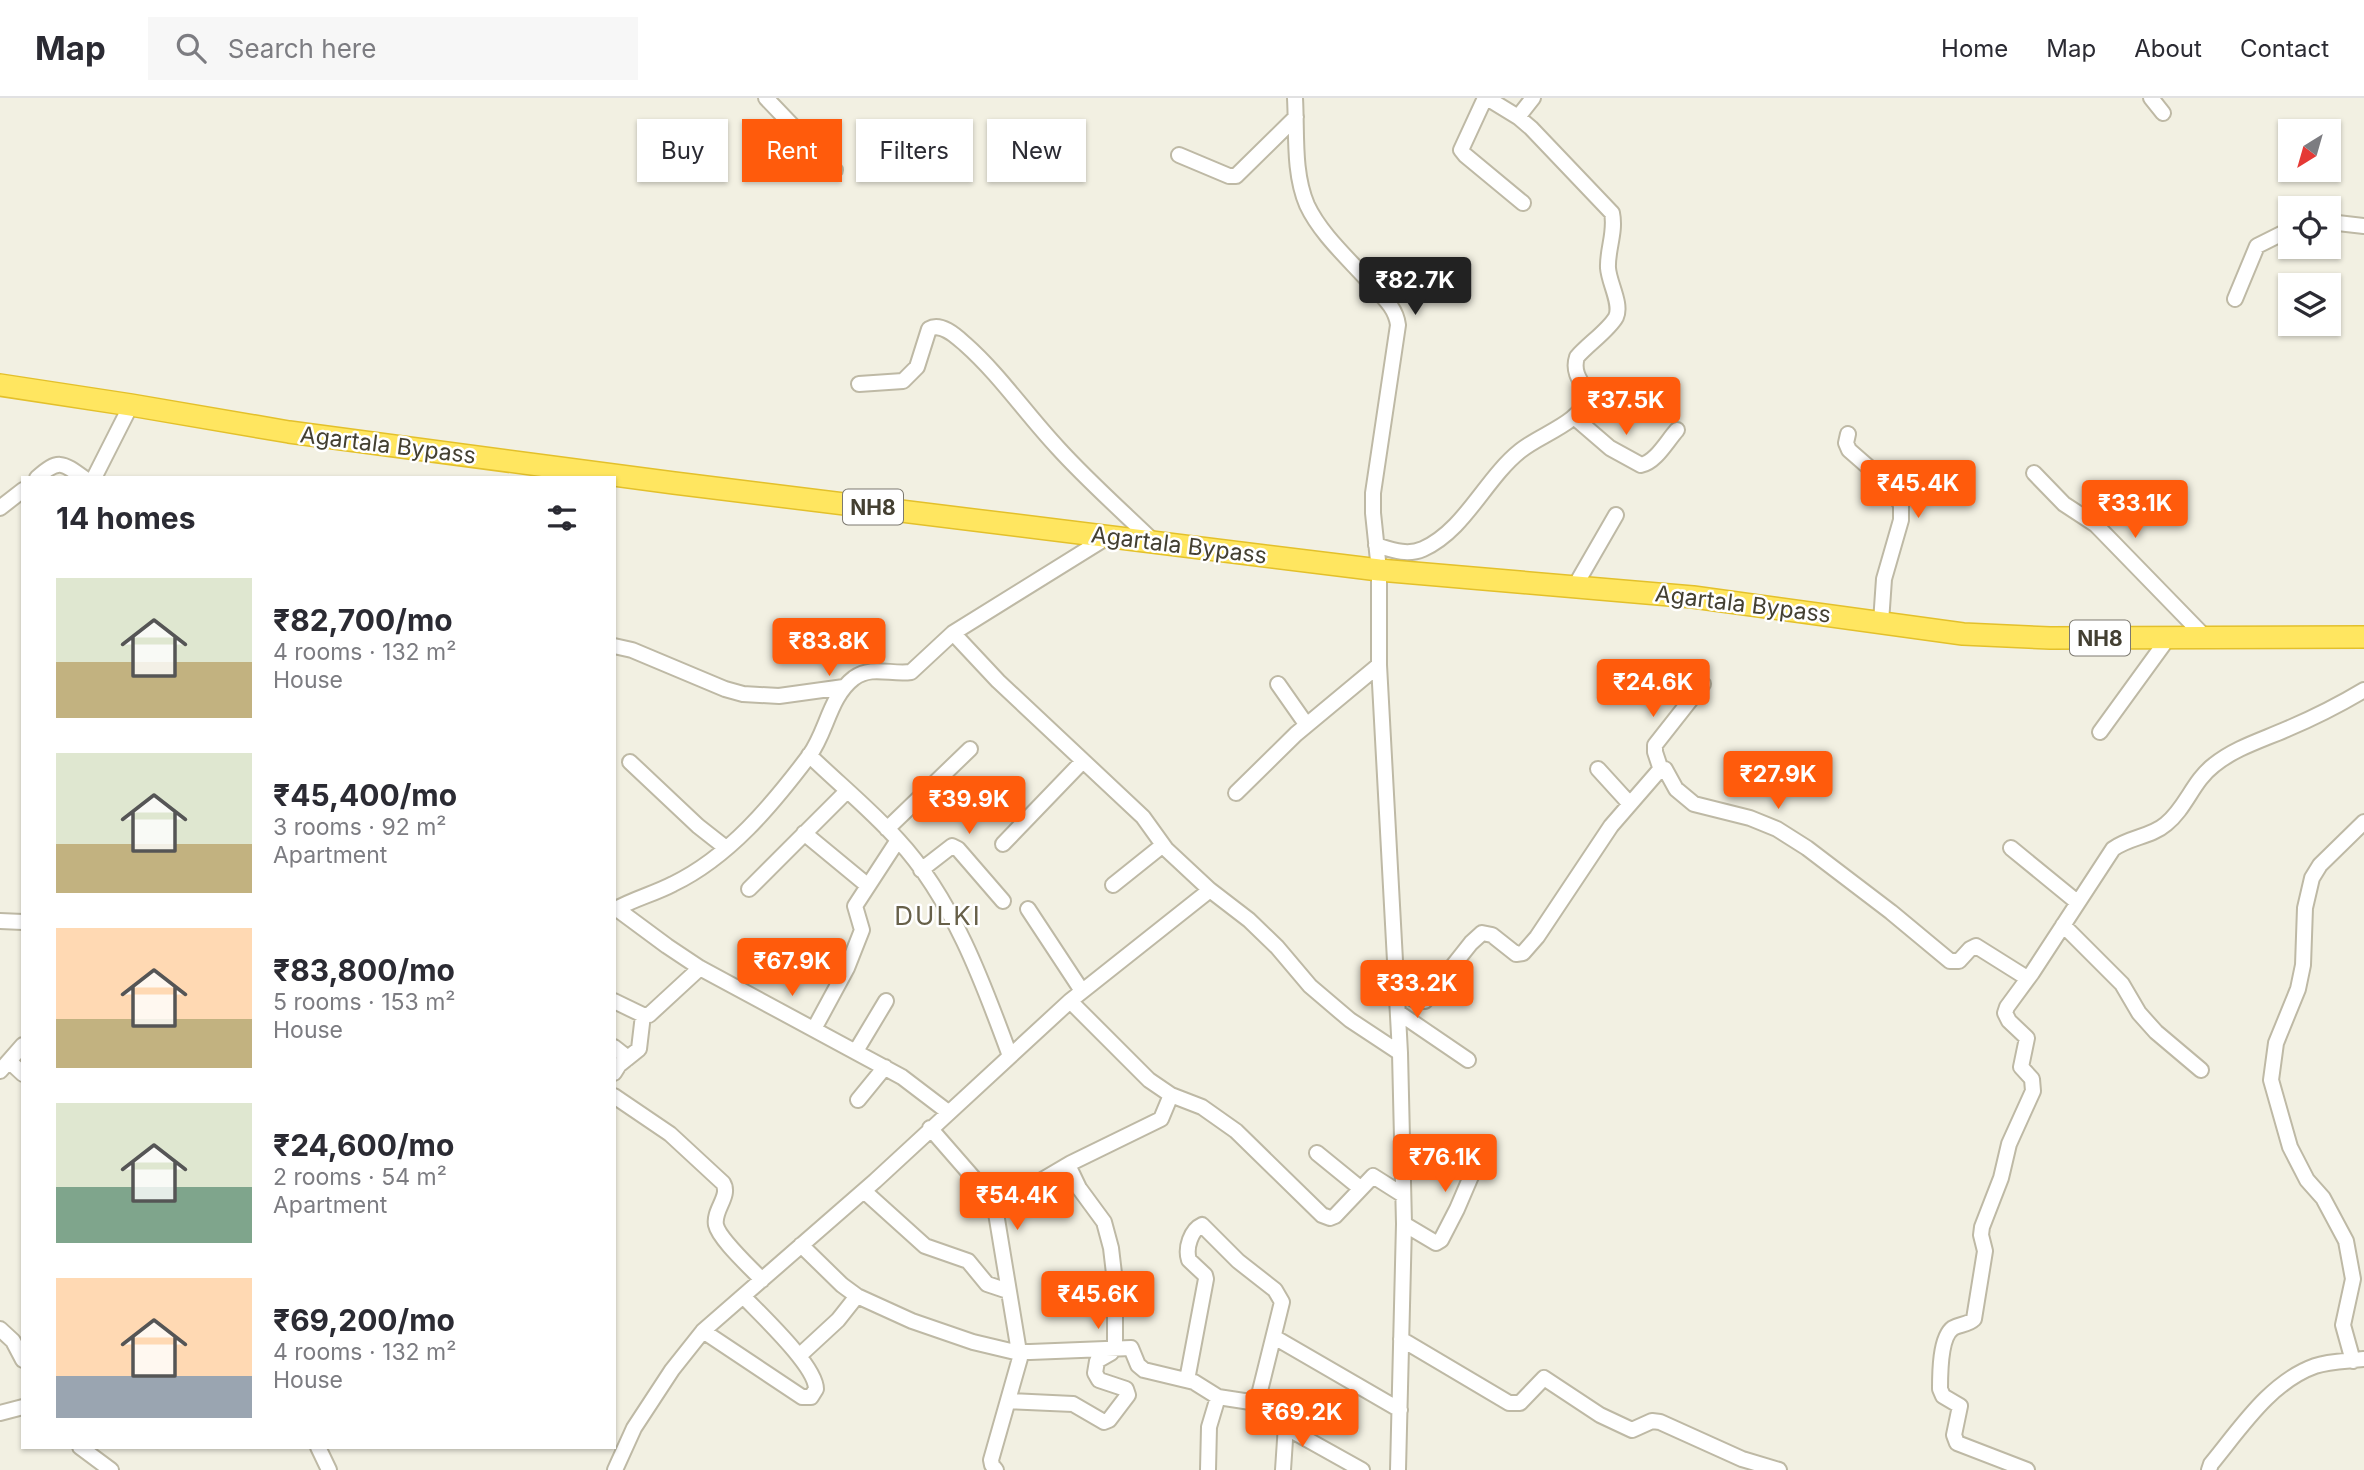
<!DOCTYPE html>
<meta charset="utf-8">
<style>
body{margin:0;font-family:Inter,sans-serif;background:#f7f7f7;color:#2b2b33;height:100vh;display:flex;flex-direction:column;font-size:26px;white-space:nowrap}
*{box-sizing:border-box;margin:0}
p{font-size:23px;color:#7c7c81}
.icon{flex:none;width:38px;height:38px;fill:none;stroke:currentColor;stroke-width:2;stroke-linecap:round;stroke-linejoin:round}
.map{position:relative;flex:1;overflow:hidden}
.side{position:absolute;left:21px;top:378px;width:595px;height:973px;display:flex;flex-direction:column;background:#fff;border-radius:0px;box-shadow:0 2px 5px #0004}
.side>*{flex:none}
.banner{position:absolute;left:637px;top:21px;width:665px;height:63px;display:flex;gap:14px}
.needle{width:46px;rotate:217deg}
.controls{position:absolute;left:2278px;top:21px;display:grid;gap:14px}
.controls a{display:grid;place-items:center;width:63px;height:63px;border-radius:0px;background:#fff;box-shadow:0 2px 5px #0004;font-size:35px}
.price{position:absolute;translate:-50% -60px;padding:0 16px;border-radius:7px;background:#ff5b0c;color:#fff;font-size:23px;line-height:46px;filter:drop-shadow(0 2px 4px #0008)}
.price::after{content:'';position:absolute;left:50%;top:42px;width:21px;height:16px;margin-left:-10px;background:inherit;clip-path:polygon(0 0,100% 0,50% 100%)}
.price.on{background:#222;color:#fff}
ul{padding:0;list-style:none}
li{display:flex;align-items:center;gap:21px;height:175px;padding:0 35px}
li span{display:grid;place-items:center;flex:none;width:196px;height:140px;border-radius:0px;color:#555}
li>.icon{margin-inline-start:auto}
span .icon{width:84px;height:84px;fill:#fffc;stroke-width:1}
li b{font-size:30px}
h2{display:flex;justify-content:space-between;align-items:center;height:84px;padding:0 35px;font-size:30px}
.tag{padding:0 24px;border-radius:0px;background:#fff;box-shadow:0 2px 5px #0004;font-size:24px;line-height:63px}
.tag.on{background:#ff5b0c;color:#fff}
header{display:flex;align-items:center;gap:42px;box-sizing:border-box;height:98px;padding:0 35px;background:#fff;border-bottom:2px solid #e1e1e2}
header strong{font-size:33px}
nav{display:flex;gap:38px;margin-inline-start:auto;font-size:24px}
.search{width:490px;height:63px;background:#f7f7f7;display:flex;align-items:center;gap:18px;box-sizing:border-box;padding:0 24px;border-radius:0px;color:#7c7c81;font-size:26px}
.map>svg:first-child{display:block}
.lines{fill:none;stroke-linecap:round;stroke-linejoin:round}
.minor-casing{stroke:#beb9a5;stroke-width:18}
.highway-casing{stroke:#e3c02b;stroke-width:24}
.minor{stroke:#fff;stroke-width:14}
.highway{stroke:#ffe660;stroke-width:21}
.labels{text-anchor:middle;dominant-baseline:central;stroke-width:5;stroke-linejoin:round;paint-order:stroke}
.shield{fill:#fff;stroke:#7c7970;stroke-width:2}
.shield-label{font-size:21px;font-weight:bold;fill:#444032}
.street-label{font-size:23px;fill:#444032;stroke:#fff}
.quarter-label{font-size:26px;letter-spacing:2px;fill:#676049;stroke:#fff}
</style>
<header>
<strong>Map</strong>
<div class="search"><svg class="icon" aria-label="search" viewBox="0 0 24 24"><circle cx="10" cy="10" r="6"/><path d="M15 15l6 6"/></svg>Search here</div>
<nav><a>Home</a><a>Map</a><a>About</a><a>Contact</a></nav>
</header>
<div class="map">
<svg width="2364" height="1372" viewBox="0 0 2364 1372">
<rect width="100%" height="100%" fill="#f2f0e2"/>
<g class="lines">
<!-- minor casing -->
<g class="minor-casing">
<path id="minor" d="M766,0L835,72
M1295,0C1297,35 1293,74 1307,107C1321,137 1350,162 1372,187C1383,199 1396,210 1398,227L1373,395V415L1379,472V567L1400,955L1404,1126L1398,1372
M1485,0L1461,52L1465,57L1523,105
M2151,0L2163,15
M1518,19L1533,0
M1179,57L1229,78H1236L1296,19
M2329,124L2364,128
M2235,201L2257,148L2291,131
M859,286L903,283L917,269L929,231C941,224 956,238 965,246C1000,277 1026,316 1058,350C1088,383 1122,413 1154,444
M1574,319L1610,350L1641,367C1656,364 1667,343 1677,332
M1848,336L1846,345L1849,352L1889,387L1901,407V422L1884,481L1881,524
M2034,375L2064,406L2096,427L2205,539
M37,380C58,361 62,364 84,380
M94,380L131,307
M0,410L23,392
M1376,447C1392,452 1407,458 1423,451C1465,432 1485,381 1520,353C1542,335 1580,326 1589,297C1581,284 1572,274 1577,259C1587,247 1609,232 1616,219C1622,206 1609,185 1608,170C1607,152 1616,134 1612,115L1531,30L1518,19L1487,0
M1575,488L1616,417
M953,535L998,583L1143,719L1166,751L1210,792L1249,822L1277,849L1310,888L1350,922L1400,955
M614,548L632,552L725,591L743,596L779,598L844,589
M1278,586L1306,626
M2100,634L2169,539
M809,657C838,685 871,712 898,742C952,800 983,884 1010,958
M630,664L698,728L726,750
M1598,671L1629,705
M1661,672L1655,654V647L1703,586
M1236,695L1296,636L1379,567
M887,731L970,651
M804,735L867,787
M1003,746L1083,663
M2011,750L2077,804
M921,772L952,748L958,751L1003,803
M1113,787L1163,747
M749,791L847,693
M617,811L667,848L700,870L902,979L948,1014
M1028,811L1082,893
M614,812C633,801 654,796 673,786C729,759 772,707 809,658C827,634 829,599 854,580C872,567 891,577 911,574L953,535L1109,438
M0,823L23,824
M2063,827L2122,886L2139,915L2156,934L2201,972
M1397,892L1413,901L1425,903L1471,845L1482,835L1492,837L1516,856L1523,855L1537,839L1611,728L1657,675L1665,671L1676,691L1694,706L1750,720L1777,731L1807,750L1891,814L1950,863H1959L1970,851L1976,848L2027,880
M614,903L643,917H649L700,870
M1070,903L1149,982L1171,997L1202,1009L1236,1033L1322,1117L1330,1120L1335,1118L1373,1078L1403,1097
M1399,915L1468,962
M814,931L847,870L862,832L855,808L898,742
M614,949L628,960
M856,953L886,903
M9,963L23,976
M0,973L23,947
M614,975L619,967L639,951L643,917
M614,998L670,1036L723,1085C731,1098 713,1112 716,1127C719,1141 751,1170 762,1182
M858,1002L885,969
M930,1030L998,1108
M1317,1055L1360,1090
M864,1093L925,1148L968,1163L987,1186L1008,1193
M1404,1126L1436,1145L1441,1142L1457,1111L1481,1055
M801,1147L842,1187L857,1198L912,1223L973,1244L1015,1254H1030L1131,1250L1138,1267L1144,1272L1194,1284L1218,1299L1257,1305L1274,1316L1292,1333L1362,1372
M0,1231L13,1243L23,1262
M703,1233L802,1299H811L816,1291C816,1268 761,1217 743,1198
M1274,1239L1400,1312
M1401,1241L1509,1305H1520L1544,1280L1600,1317L1632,1332L1652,1323L1660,1324L1742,1361L1779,1372
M799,1258L838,1222L857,1198
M2353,1263L2343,1227L2353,1181L2346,1143L2323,1100L2307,1082L2290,1049L2271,982L2276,945L2298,891L2303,867L2305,810L2312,780L2320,767L2364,724
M1187,1282L1206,1181L1205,1177L1189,1162C1185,1150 1191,1132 1202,1127L1238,1163L1275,1192L1282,1204L1257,1305
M1008,1303L1073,1306L1104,1324L1109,1322L1128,1297L1126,1291L1099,1282L1095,1275L1097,1263L1111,1255L1115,1250V1184L1111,1150L1104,1124L1079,1090L1068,1067
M0,1315L23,1309
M80,1349L111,1372
M318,1349L329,1372
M615,1372L634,1330L672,1272L703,1233L875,1083L1070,903L1210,792
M996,1372L992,1367L991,1362L1020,1260L996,1115L998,1108L1071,1065L1161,1021L1171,997
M1208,1372L1209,1329L1218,1299
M1283,1372L1286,1327
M2027,1372L1957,1345L1954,1337L1960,1308L1943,1298L1940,1291C1940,1276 1940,1239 1953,1230C1960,1226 1968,1227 1974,1221L1985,1153L1981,1137L1982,1129L2001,1080L2009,1046L2033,993L2032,981L2021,969L2027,940L2009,923L2005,915L2007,909L2032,875L2113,751C2129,739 2151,739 2166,726C2186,710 2193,683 2214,667C2235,650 2262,642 2287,631C2313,620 2339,607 2364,592
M2209,1372L2211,1366C2240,1331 2270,1284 2315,1268C2329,1263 2348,1263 2364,1261"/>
</g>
<!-- highway casing -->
<g class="highway-casing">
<path id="highway" d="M0,287L131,307L289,334L674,385L1379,472L1693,499L1963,536L2050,540L2364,539"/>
</g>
<!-- minor -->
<use href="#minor" class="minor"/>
<!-- highway -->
<use href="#highway" class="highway"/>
</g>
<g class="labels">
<!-- shield labels -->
<g class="shield">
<rect x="843" y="391.5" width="60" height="35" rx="5"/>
<rect x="2070" y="522.5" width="60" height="35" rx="5"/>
</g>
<g class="shield-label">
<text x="873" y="409">NH8</text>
<text x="2100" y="540">NH8</text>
</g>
<!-- street labels -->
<g class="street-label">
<text transform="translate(388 347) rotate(7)">Agartala Bypass</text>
<text transform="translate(1179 447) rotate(7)">Agartala Bypass</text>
<text transform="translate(1743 506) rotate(7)">Agartala Bypass</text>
</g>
<!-- quarter labels -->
<g class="quarter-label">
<text x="938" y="817">DULKI</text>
</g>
</g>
</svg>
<div class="controls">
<a><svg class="needle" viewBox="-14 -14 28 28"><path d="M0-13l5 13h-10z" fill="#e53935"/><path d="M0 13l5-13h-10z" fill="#7c7c81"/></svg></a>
<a><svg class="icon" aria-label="locate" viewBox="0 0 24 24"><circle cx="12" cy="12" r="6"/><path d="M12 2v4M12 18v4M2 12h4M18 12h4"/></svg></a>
<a><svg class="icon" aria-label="layers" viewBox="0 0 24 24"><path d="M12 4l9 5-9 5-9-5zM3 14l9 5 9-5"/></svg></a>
</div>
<b class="price on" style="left:1415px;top:219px">₹82.7K</b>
<b class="price" style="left:1626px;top:339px">₹37.5K</b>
<b class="price" style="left:1918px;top:422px">₹45.4K</b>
<b class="price" style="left:2135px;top:442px">₹33.1K</b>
<b class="price" style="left:829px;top:580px">₹83.8K</b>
<b class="price" style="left:1653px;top:621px">₹24.6K</b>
<b class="price" style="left:1778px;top:713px">₹27.9K</b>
<b class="price" style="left:969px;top:738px">₹39.9K</b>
<b class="price" style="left:792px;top:900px">₹67.9K</b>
<b class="price" style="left:1417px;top:922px">₹33.2K</b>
<b class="price" style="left:1445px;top:1096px">₹76.1K</b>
<b class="price" style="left:1017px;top:1134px">₹54.4K</b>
<b class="price" style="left:1098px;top:1233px">₹45.6K</b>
<b class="price" style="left:1302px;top:1351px">₹69.2K</b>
<div class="banner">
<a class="tag">Buy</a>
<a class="tag on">Rent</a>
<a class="tag">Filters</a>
<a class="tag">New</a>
</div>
<section class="side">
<h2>14 homes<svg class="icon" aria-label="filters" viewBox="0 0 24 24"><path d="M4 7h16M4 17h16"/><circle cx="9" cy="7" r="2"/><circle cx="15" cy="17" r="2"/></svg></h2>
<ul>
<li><span style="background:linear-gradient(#dfe7d0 60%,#c2b280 0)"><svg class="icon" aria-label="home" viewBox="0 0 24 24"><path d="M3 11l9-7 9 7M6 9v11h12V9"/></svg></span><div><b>₹82,700/mo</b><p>4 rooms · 132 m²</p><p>House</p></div></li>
<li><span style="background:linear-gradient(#dfe7d0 65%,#c2b280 0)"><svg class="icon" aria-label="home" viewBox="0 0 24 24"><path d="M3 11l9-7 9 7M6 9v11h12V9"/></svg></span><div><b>₹45,400/mo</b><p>3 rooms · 92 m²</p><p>Apartment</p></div></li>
<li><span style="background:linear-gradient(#ffd9b3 65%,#c2b280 0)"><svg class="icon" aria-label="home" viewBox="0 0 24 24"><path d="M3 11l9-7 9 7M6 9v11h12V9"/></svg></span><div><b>₹83,800/mo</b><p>5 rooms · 153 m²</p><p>House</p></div></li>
<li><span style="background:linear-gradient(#dfe7d0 60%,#7fa58c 0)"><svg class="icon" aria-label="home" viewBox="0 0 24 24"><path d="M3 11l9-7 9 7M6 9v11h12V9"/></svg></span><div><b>₹24,600/mo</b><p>2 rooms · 54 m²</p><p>Apartment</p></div></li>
<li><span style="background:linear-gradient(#ffd9b3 70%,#9aa5b1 0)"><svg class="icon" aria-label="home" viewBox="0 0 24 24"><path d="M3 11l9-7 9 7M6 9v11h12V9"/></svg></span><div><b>₹69,200/mo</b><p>4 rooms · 132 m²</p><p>House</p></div></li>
</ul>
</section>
</div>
